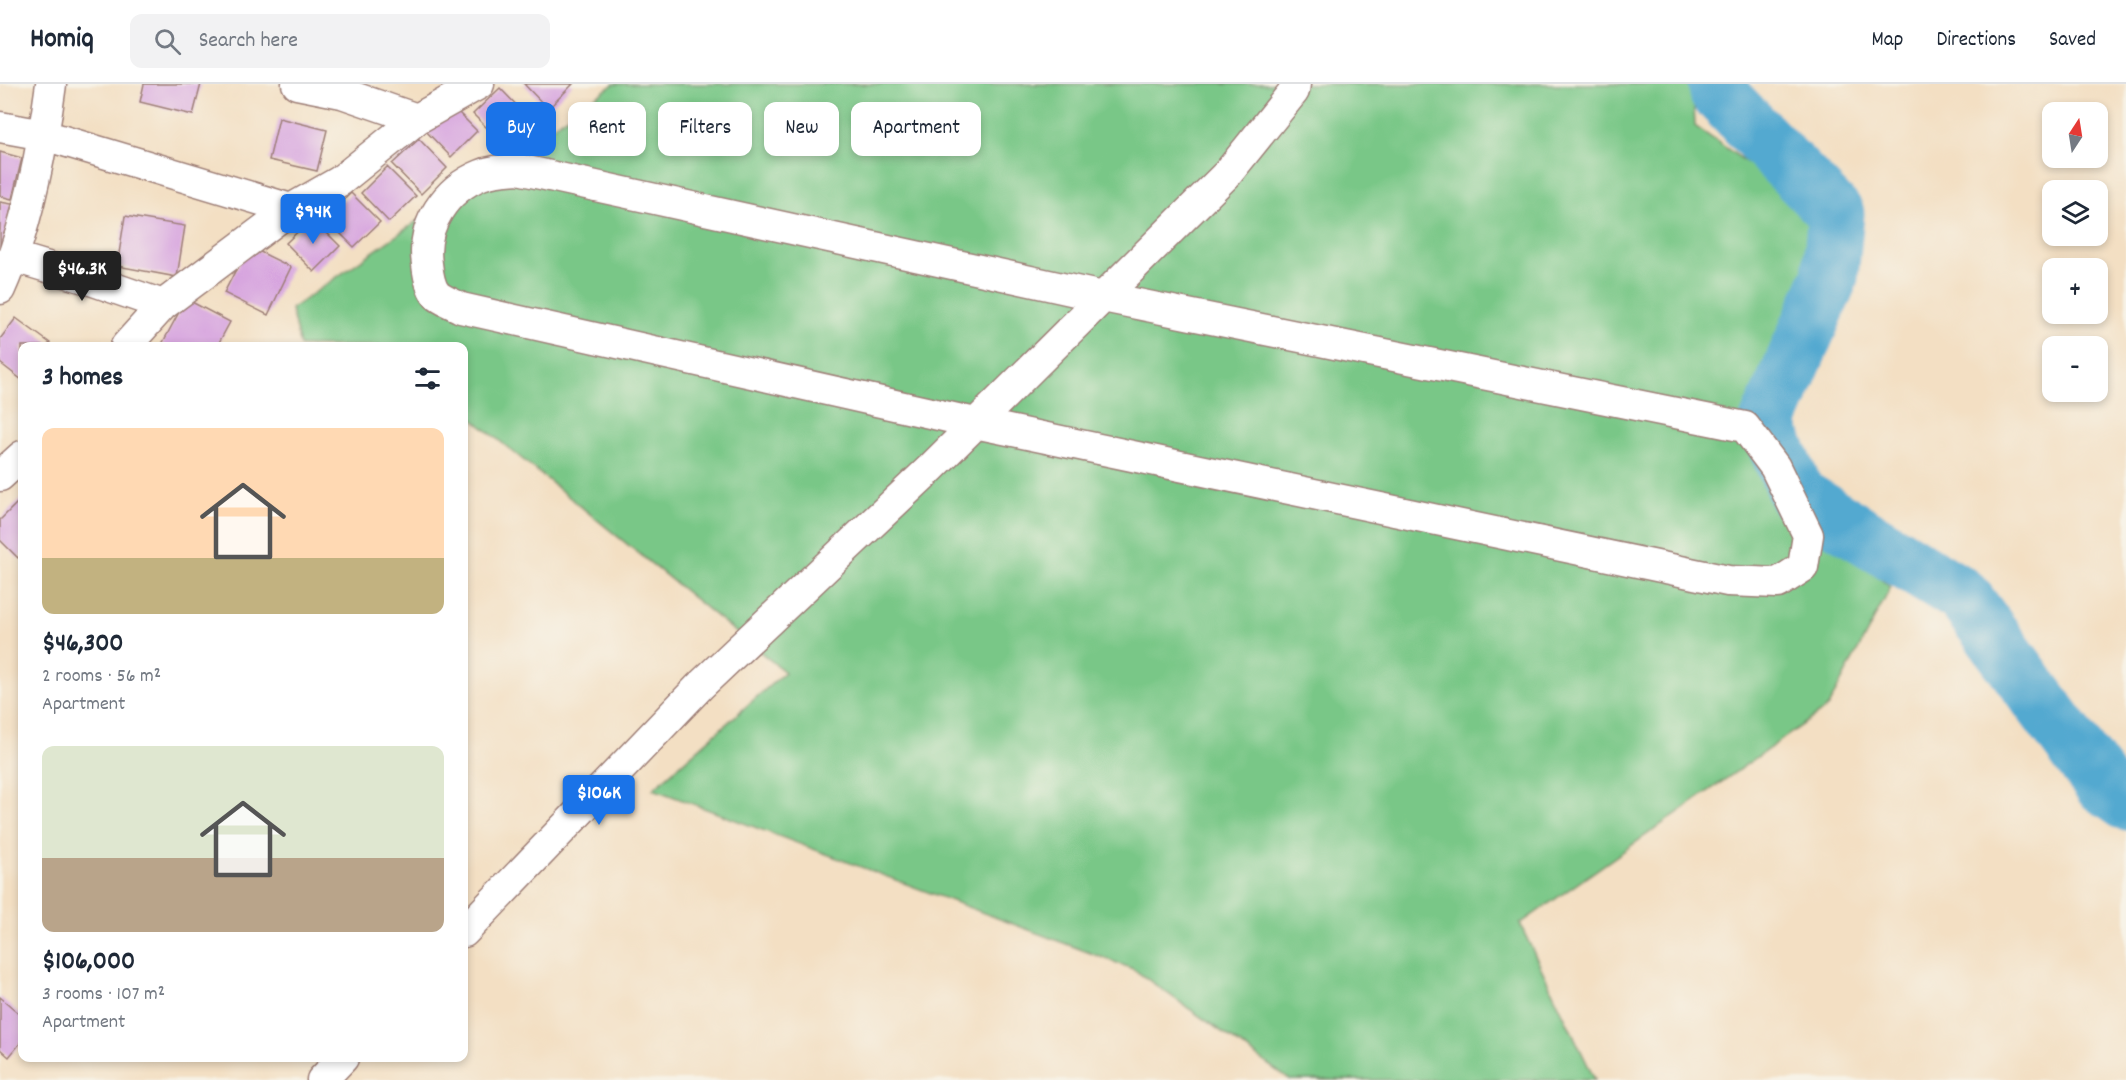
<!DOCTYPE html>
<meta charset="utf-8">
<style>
body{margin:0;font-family:Dekko,sans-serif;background:#f2f2f3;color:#1f2937;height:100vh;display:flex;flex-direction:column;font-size:22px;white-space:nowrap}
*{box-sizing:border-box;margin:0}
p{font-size:20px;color:#747a83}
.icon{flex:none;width:33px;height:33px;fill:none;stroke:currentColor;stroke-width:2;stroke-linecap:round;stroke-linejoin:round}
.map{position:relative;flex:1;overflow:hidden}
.drawer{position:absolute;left:18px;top:258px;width:450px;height:720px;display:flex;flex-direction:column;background:#fff;border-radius:12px;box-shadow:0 3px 9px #0003}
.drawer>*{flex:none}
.hud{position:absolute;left:486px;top:18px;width:570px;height:54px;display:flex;gap:12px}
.needle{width:39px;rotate:12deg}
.controls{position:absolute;left:2042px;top:18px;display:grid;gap:12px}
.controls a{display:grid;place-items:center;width:66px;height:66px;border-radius:12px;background:#fff;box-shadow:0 3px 9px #0003;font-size:30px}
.price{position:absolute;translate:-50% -51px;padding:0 14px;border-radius:6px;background:#1a73e8;color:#fff;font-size:20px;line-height:39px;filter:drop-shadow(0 2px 3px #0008)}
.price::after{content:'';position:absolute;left:50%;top:36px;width:18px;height:14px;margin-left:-9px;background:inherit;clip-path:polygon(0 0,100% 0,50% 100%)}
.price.active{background:#222;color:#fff}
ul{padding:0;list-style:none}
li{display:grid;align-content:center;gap:12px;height:318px;padding:0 24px}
li span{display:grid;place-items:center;height:186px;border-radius:12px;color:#555}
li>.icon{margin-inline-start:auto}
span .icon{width:108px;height:108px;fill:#fffc;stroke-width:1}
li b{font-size:26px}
h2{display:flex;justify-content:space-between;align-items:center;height:72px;padding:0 24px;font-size:26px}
.pill{padding:0 21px;border-radius:12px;background:#fff;box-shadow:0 3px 9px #0003;font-size:21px;line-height:54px}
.pill.active{background:#1a73e8;color:#fff}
header{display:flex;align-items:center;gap:36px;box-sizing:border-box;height:84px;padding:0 30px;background:#fff;border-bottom:2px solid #e0e1e3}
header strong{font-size:28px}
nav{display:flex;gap:33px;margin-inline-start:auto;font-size:21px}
.search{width:420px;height:54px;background:#f2f2f3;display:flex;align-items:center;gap:15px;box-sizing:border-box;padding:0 21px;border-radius:12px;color:#747a83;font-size:22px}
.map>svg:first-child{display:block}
.green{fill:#79c787;stroke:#627359;stroke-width:1.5}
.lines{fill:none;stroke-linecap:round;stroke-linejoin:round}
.river{stroke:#53a9d0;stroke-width:57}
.building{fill:#d7a4df}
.street-casing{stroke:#9e7f77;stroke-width:33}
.street{stroke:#fff;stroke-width:30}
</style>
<header>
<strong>Homiq</strong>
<div class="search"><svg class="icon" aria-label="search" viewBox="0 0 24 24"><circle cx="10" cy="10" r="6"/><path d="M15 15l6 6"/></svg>Search here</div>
<nav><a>Map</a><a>Directions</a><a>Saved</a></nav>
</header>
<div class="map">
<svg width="2126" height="996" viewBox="0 0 2126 996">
<rect width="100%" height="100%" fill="#f7f3e8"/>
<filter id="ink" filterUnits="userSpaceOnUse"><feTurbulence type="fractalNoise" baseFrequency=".0167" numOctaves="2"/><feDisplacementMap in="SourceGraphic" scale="12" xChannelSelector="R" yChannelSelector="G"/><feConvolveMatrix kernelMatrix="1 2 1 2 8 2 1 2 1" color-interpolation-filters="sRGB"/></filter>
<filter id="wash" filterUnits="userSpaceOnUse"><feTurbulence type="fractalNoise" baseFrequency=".008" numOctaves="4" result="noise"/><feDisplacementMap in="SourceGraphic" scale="24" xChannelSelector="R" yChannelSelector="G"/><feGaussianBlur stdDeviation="1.35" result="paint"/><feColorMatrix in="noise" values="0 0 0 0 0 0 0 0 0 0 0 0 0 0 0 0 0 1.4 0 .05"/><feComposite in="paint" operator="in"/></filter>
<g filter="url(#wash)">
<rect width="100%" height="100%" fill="#f3dfc3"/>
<!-- green -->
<path class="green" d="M614,0H1693L1695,42L1820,130L1824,184L1758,342L1817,447L1891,503L1828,623L1520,840L1595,996H1290L1133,885L653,705L785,588L464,328V262H300L291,225Z"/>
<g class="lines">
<!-- river -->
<path class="river" d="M1717,0L1718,9L1836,130L1830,193L1767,340L1797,411L1963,512L2102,701L2126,718"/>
</g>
<g id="blocks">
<!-- building -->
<path class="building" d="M144,0H201L193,31L140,18Z
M524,0H573L548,25Z
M500,4L528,33L502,59L473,30Z
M449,19L477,47L451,73L423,44Z
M279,34L327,46L317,87L269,76Z
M419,55L447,84L421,110L392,80Z
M0,68L22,74L12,115L0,112Z
M387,83L416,112L389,138L361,109Z
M351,109L380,138L354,163L325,134Z
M0,118L12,120L2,169L0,168Z
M125,132L185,142L177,193L117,182Z
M312,134L340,162L314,188L286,159Z
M248,162L291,183L268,231L224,209Z
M186,215L230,238L217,262H161Z
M16,234L50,259L47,262H22V296L0,279V255Z
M22,414V470L18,474L0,456V436Z
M0,913L22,932V957L9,973L0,965Z"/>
</g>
</g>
<g filter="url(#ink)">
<use href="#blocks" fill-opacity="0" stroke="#9e7f77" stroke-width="1.5"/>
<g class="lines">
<!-- street casing -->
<g class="street-casing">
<path id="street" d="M297,0L342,9L417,35
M0,43L44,51L291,125L340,97L417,35L479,0
M518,85L1103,213L1745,343L1775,383L1808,451L1803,483L1778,499L1728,497L975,339L461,224C454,220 442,216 437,211C430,204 428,189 427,180C421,141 446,105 481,91C493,86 505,86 518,85Z
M14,173L88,195L163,221
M0,205C28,143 42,67 51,0
M126,262L163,221L291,125
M0,392L22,372
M464,848L700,602L931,384L1228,89L1294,7L1295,0
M322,996L343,974"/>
</g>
<!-- street -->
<use href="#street" class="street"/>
</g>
</g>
</svg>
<div class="controls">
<a><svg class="needle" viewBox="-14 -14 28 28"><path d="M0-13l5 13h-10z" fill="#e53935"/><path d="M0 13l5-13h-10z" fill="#747a83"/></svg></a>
<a><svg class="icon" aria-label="layers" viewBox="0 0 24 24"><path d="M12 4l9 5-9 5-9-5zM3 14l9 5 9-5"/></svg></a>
<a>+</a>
<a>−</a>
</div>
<b class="price" style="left:313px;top:161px">$94K</b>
<b class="price active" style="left:82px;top:218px">$46.3K</b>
<b class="price" style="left:599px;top:742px">$106K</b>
<div class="hud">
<a class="pill active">Buy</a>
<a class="pill">Rent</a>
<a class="pill">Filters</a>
<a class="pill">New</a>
<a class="pill">Apartment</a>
</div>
<section class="drawer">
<h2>3 homes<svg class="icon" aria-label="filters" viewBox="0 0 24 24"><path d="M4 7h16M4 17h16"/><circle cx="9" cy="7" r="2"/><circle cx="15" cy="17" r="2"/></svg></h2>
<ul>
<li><span style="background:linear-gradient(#ffd9b3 70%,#c2b280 0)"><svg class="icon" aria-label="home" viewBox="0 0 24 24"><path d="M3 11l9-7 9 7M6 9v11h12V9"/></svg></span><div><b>$46,300</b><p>2 rooms · 56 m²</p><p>Apartment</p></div></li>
<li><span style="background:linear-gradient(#dfe7d0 60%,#b9a48a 0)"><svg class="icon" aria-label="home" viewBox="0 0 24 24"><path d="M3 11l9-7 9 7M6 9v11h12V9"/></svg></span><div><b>$106,000</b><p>3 rooms · 107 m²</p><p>Apartment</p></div></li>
</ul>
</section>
</div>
